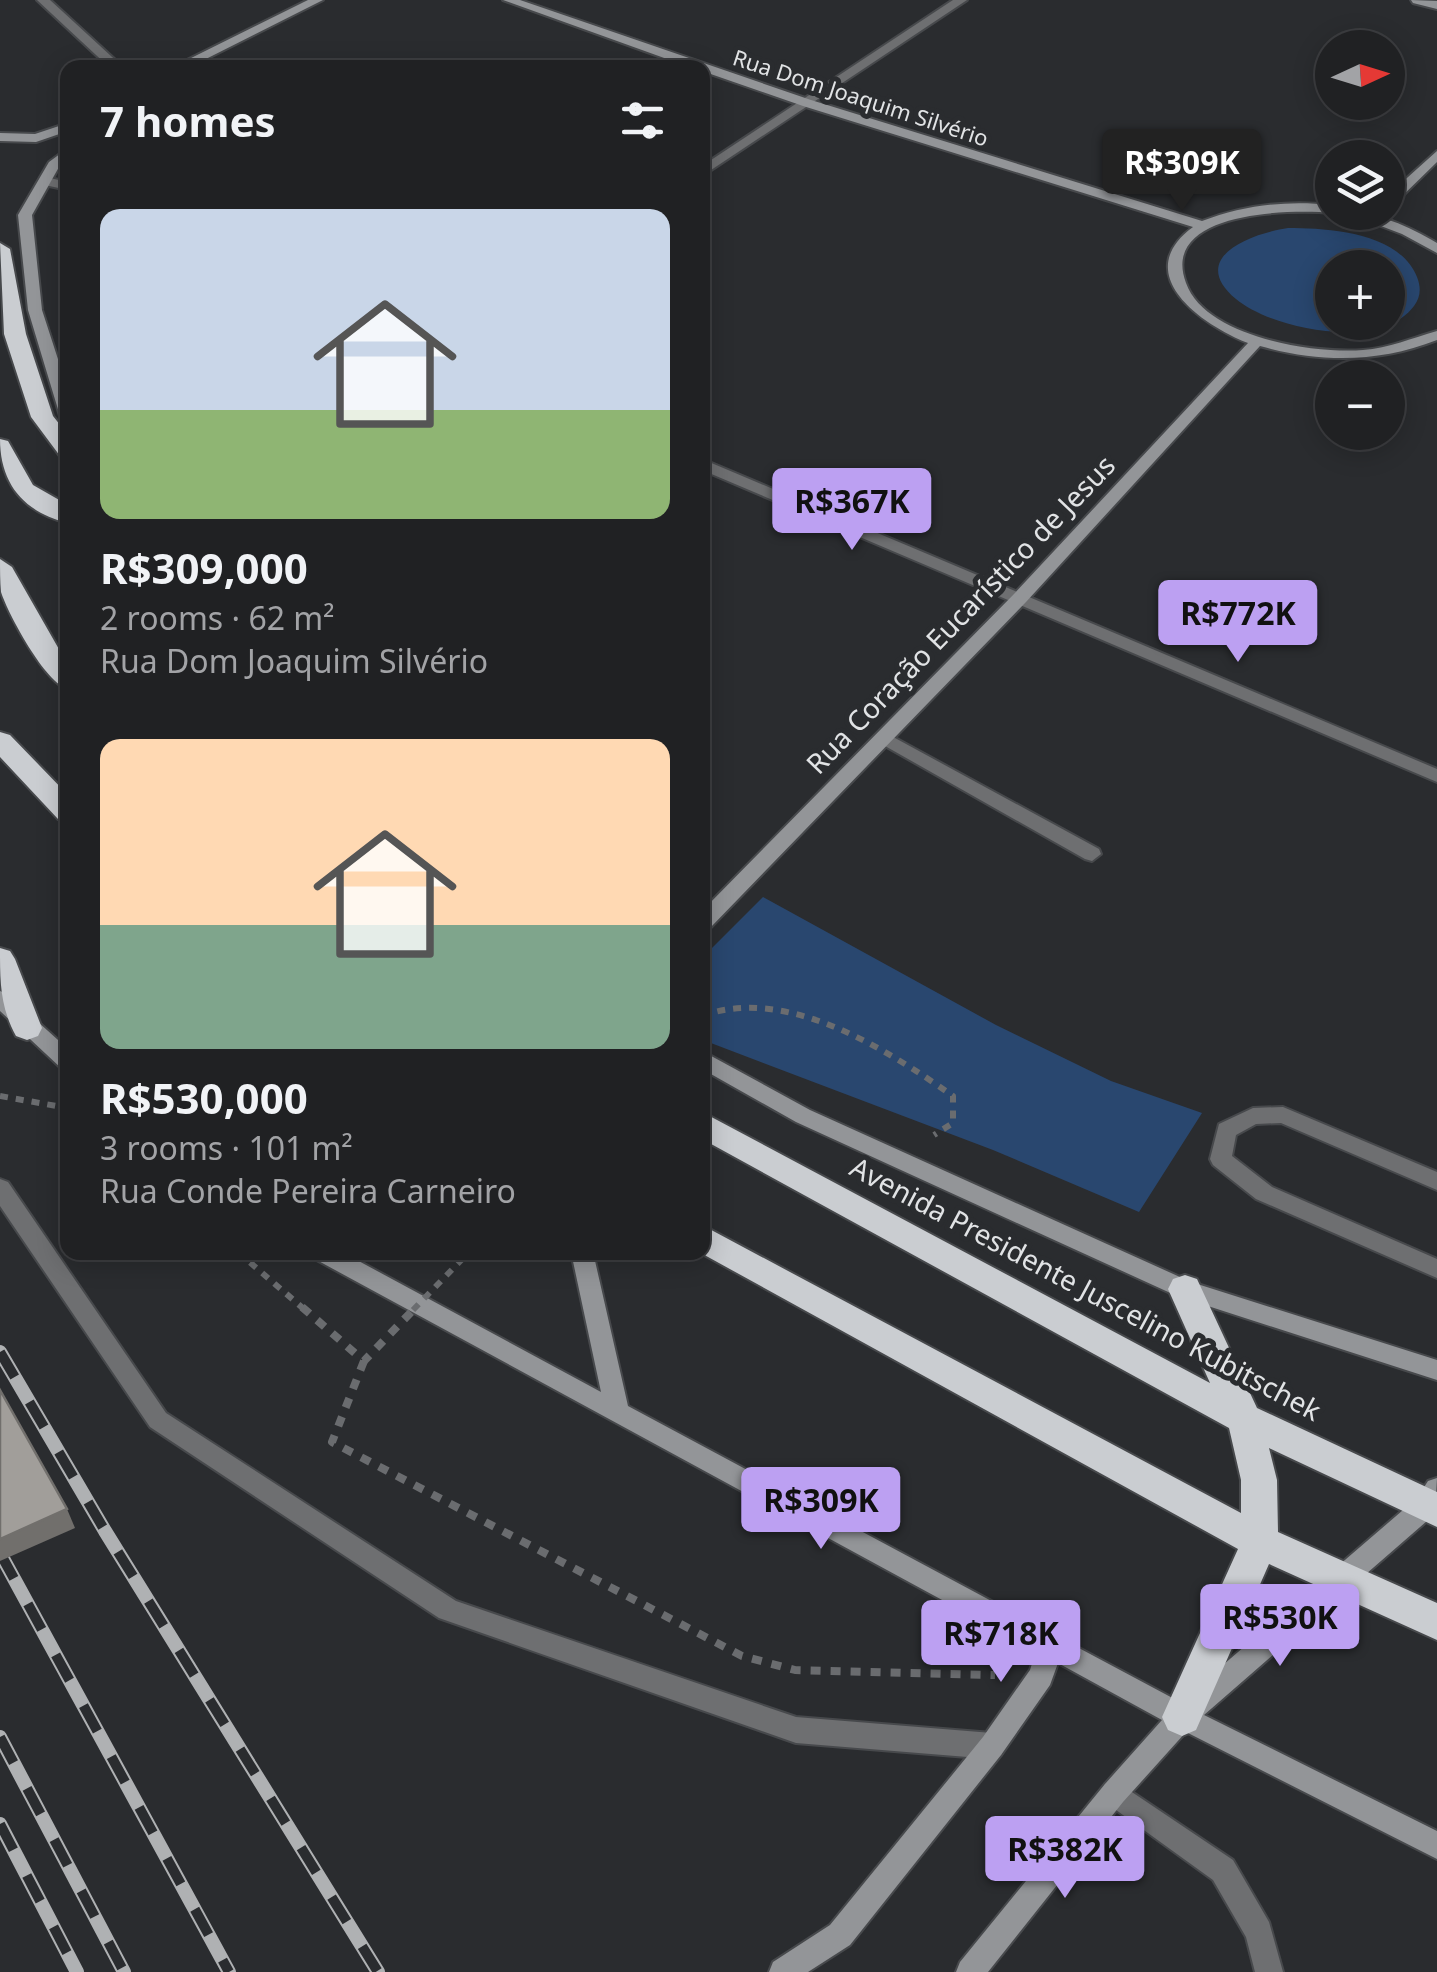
<!DOCTYPE html>
<meta charset="utf-8">
<style>
body{margin:0;font-family:"Noto Sans",sans-serif;background:#2d2e30;color:#f1f3f6;height:100vh;display:flex;flex-direction:column;font-size:38px;white-space:nowrap}
*{box-sizing:border-box;margin:0}
p{font-size:32px;color:#a2a3a6}
.icon{flex:none;width:55px;height:55px;fill:none;stroke:currentColor;stroke-width:2;stroke-linecap:round;stroke-linejoin:round}
.map{position:relative;flex:1;overflow:hidden}
.drawer{position:absolute;left:60px;top:60px;width:650px;height:1200px;display:flex;flex-direction:column;background:#202123;border-radius:20px;box-shadow:0 5px 25px #0003,0 0 0 2px #3d3e41}
.drawer>*{flex:none}
.needle{width:65px;rotate:86deg}
.buttons{position:absolute;left:1315px;top:30px;display:grid;gap:20px}
.buttons a{display:grid;place-items:center;width:90px;height:90px;border-radius:50%;background:#202123;box-shadow:0 5px 25px #0003,0 0 0 2px #3d3e41;font-size:50px}
.price{position:absolute;translate:-50% -85px;padding:0 22px;border-radius:10px;background:#bca0f2;color:#111;font-size:32px;line-height:65px;filter:drop-shadow(0 2px 5px #0008)}
.price::after{content:'';position:absolute;left:50%;top:60px;width:30px;height:22px;margin-left:-15px;background:inherit;clip-path:polygon(0 0,100% 0,50% 100%)}
.price.on{background:#222;color:#fff}
ul{padding:0;list-style:none}
li{display:grid;align-content:center;gap:20px;height:530px;padding:0 40px}
li span{display:grid;place-items:center;height:310px;border-radius:20px;color:#555}
li>.icon{margin-inline-start:auto}
span .icon{width:180px;height:180px;fill:#fffc;stroke-width:1}
li b{font-size:42px}
h2{display:flex;justify-content:space-between;align-items:center;height:120px;padding:0 40px;font-size:42px}
.map>svg:first-child{display:block}
.green{fill:#29476f;fill-rule:evenodd}
.lines{fill:none;stroke-linecap:round;stroke-linejoin:round}
.lane-casing{stroke:#47494c;stroke-width:4}
.street-casing{stroke:#47494c;stroke-width:4}
.secondary-casing{stroke:#47494c;stroke-width:4}
.highway-casing{stroke:#47494c;stroke-width:4}
.path-far1{stroke:#6a6c6f;stroke-width:6;stroke-dasharray:8 8;stroke-linecap:butt}
.path{stroke:#6a6c6f;stroke-width:8;stroke-dasharray:10 10;stroke-linecap:butt}
.lane{fill:#6e6f71;fill-rule:evenodd}
.street{fill:#6e6f71;fill-rule:evenodd}
.secondary{fill:#939598;fill-rule:evenodd}
.highway{fill:#cacdd1;fill-rule:evenodd}
.rail-casing{stroke:#afb1b3;stroke-width:14}
.rail{stroke:#2a2c2f;stroke-width:10;stroke-dasharray:29;stroke-linecap:butt}
.path-bridge-far1{stroke:#6a6c6f;stroke-width:6;stroke-dasharray:8 8;stroke-linecap:butt}
.path-bridge{stroke:#6a6c6f;stroke-width:8;stroke-dasharray:10 10;stroke-linecap:butt}
.shaded-wall{fill:#716f6c}
.building{fill:#a19e9a;stroke:#716f6c;stroke-width:2.5}
.labels{text-anchor:middle;dominant-baseline:central;stroke-width:10;stroke-linejoin:round;paint-order:stroke}
.far-street-label{font-size:22px;fill:#e1e3e5;stroke:#2a2c2f}
.street-label{font-size:28px;fill:#e1e3e5;stroke:#2a2c2f}
</style>
<div class="map">
<svg width="1437" height="1972" viewBox="0 0 1437 1972">
<rect width="100%" height="100%" fill="#2a2c2f"/>
<!-- green -->
<path class="green" d="M1288,228C1328,228 1399,232 1417,277C1421,287 1421,297 1414,306C1381,351 1273,330 1236,299C1186,257 1253,233 1288,228ZM1332,268H1388V322H1332Z
M763,897L996,1025L1111,1081L1202,1113L1139,1212L993,1150L703,1040V957Z"/>
<g class="lines">
<!-- lane casing -->
<g class="lane-casing">
<path id="lane" d="M37,0H50L124,68H110Z
M884,732L1099,849L1101,854L1092,861L1085,859L878,742L875,738Z
M1283,1107L1437,1172V1190L1281,1123L1256,1124L1236,1135L1232,1156L1272,1187L1437,1259V1278L1256,1199L1213,1165L1210,1159L1219,1124L1253,1108Z
M1114,1780L1233,1860L1269,1922L1283,1972H1255L1246,1937L1213,1880L1105,1802L1101,1793L1105,1784Z"/>
</g>
<!-- street casing -->
<g class="street-casing">
<path id="street" d="M953,0H967L702,176V166Z
M45,177L68,182V190L40,184V178Z
M702,459L1437,769V782L702,470Z
M0,1179L8,1182L166,1413L456,1601L796,1717L992,1733L1001,1737L1005,1746L1001,1755L992,1759L796,1743L439,1618L150,1427L0,1206Z"/>
</g>
<!-- secondary casing -->
<g class="secondary-casing">
<path id="secondary" d="M308,0H323L188,68H171Z
M503,0H520L811,100L1202,221C1244,205 1287,200 1332,205V213C1290,209 1159,211 1186,283C1205,337 1314,354 1363,350C1389,348 1412,338 1437,331V340C1378,363 1321,363 1260,346L1026,602L709,929L702,931V911L1014,594L1248,343C1202,325 1129,274 1193,227L803,106L702,71V68H692Z
M1411,0L1437,1V9L1413,3Z
M68,123V131L36,142L0,141V133L35,134Z
M68,148V160L59,167L32,215L42,310L68,390V420L60,416L28,310L18,215L49,162Z
M1437,151V162L1393,205L1388,206V195Z
M1344,212C1378,212 1408,226 1437,243V253L1402,234Z
M0,991L7,994L68,1049V1070L61,1068L0,1011Z
M702,1051L810,1110L1191,1282L1437,1360V1380L1177,1296L796,1122L702,1069Z
M310,1252H342L601,1392L571,1252H593L628,1406L1049,1632L1060,1634L1062,1639L1180,1702L1417,1498L1428,1481L1437,1478L1435,1514L1204,1715L1437,1831V1859L1186,1732L1123,1802L988,1972H956L960,1962L1105,1784L1162,1720L1058,1663L1050,1685L1001,1755L850,1945L808,1972H769L773,1962L830,1925L983,1737L1030,1670L1036,1651L313,1258Z"/>
</g>
<!-- highway casing -->
<g class="highway-casing">
<path id="highway" d="M0,243L10,249L26,334L53,416L68,435V458L60,456L31,417L4,334Z
M0,439L8,441L33,485L68,505V523C23,512 0,483 0,439Z
M0,559L12,567L68,665V689C46,684 8,614 1,592C0,582 0,569 0,559Z
M0,732L10,735L68,795V821L58,819L0,757Z
M0,948L10,951L15,959L42,1028L38,1036L27,1040L16,1036C0,1007 0,981 0,948Z
M702,1112L1210,1383L1168,1289L1173,1279L1185,1275L1197,1279L1257,1408L1437,1492V1527L1269,1448L1277,1480L1278,1532L1437,1603V1640L1269,1564L1196,1730L1182,1736L1168,1730L1162,1717L1238,1549L699,1252H702V1225L1241,1513V1480L1229,1428L702,1139Z"/>
</g>
<!-- path-far1 -->
<path class="path-far1" d="M702,1016C786,985 886,1049 953,1096V1123L934,1135
M0,1096L68,1108"/>
<!-- path -->
<path class="path" d="M364,1361L332,1442L742,1656L795,1670L995,1675"/>
<!-- lane -->
<use href="#lane" class="lane"/>
<!-- street -->
<use href="#street" class="street"/>
<!-- secondary -->
<use href="#secondary" class="secondary"/>
<!-- highway -->
<use href="#highway" class="highway"/>
<!-- rail casing -->
<g class="rail-casing">
<path id="rail" d="M0,1352L105,1531L378,1972
M0,1553L229,1972
M0,1737L124,1972
M0,1824L77,1972"/>
</g>
<!-- rail -->
<use href="#rail" class="rail"/>
<!-- path-bridge-far1 -->
<path class="path-bridge-far1" d="M238,1252L305,1310
M413,1310L469,1252"/>
<!-- path-bridge -->
<path class="path-bridge" d="M302,1307L364,1361L416,1307"/>
</g>
<!-- shaded-wall -->
<path class="shaded-wall" d="M67,1509L75,1528L0,1561V1539Z"/>
<!-- building -->
<path class="building" d="M0,1390L67,1509L0,1539Z"/>
<g class="labels">
<!-- far-street labels -->
<g class="far-street-label">
<text transform="translate(861 97) rotate(18)">Rua Dom Joaquim Silvério</text>
</g>
<!-- street labels -->
<g class="street-label">
<text transform="translate(960 614) rotate(-46)">Rua Coração Eucarístico de Jesus</text>
<text transform="translate(1086 1288) rotate(28)">Avenida Presidente Juscelino Kubitschek</text>
</g>
</g>
</svg>
<div class="buttons">
<a><svg class="needle" viewBox="-14 -14 28 28"><path d="M0-13l5 13h-10z" fill="#e53935"/><path d="M0 13l5-13h-10z" fill="#a2a3a6"/></svg></a>
<a><svg class="icon" aria-label="layers" viewBox="0 0 24 24"><path d="M12 4l9 5-9 5-9-5zM3 14l9 5 9-5"/></svg></a>
<a>+</a>
<a>−</a>
</div>
<b class="price on" style="left:1182px;top:214px">R$309K</b>
<b class="price" style="left:852px;top:553px">R$367K</b>
<b class="price" style="left:1238px;top:665px">R$772K</b>
<b class="price" style="left:821px;top:1552px">R$309K</b>
<b class="price" style="left:1280px;top:1669px">R$530K</b>
<b class="price" style="left:1001px;top:1685px">R$718K</b>
<b class="price" style="left:1065px;top:1901px">R$382K</b>
<section class="drawer">
<h2>7 homes<svg class="icon" aria-label="filters" viewBox="0 0 24 24"><path d="M4 7h16M4 17h16"/><circle cx="9" cy="7" r="2"/><circle cx="15" cy="17" r="2"/></svg></h2>
<ul>
<li><span style="background:linear-gradient(#c9d6e8 65%,#8fb573 0)"><svg class="icon" aria-label="home" viewBox="0 0 24 24"><path d="M3 11l9-7 9 7M6 9v11h12V9"/></svg></span><div><b>R$309,000</b><p>2 rooms · 62 m²</p><p>Rua Dom Joaquim Silvério</p></div></li>
<li><span style="background:linear-gradient(#ffd9b3 60%,#7fa58c 0)"><svg class="icon" aria-label="home" viewBox="0 0 24 24"><path d="M3 11l9-7 9 7M6 9v11h12V9"/></svg></span><div><b>R$530,000</b><p>3 rooms · 101 m²</p><p>Rua Conde Pereira Carneiro</p></div></li>
</ul>
</section>
</div>
